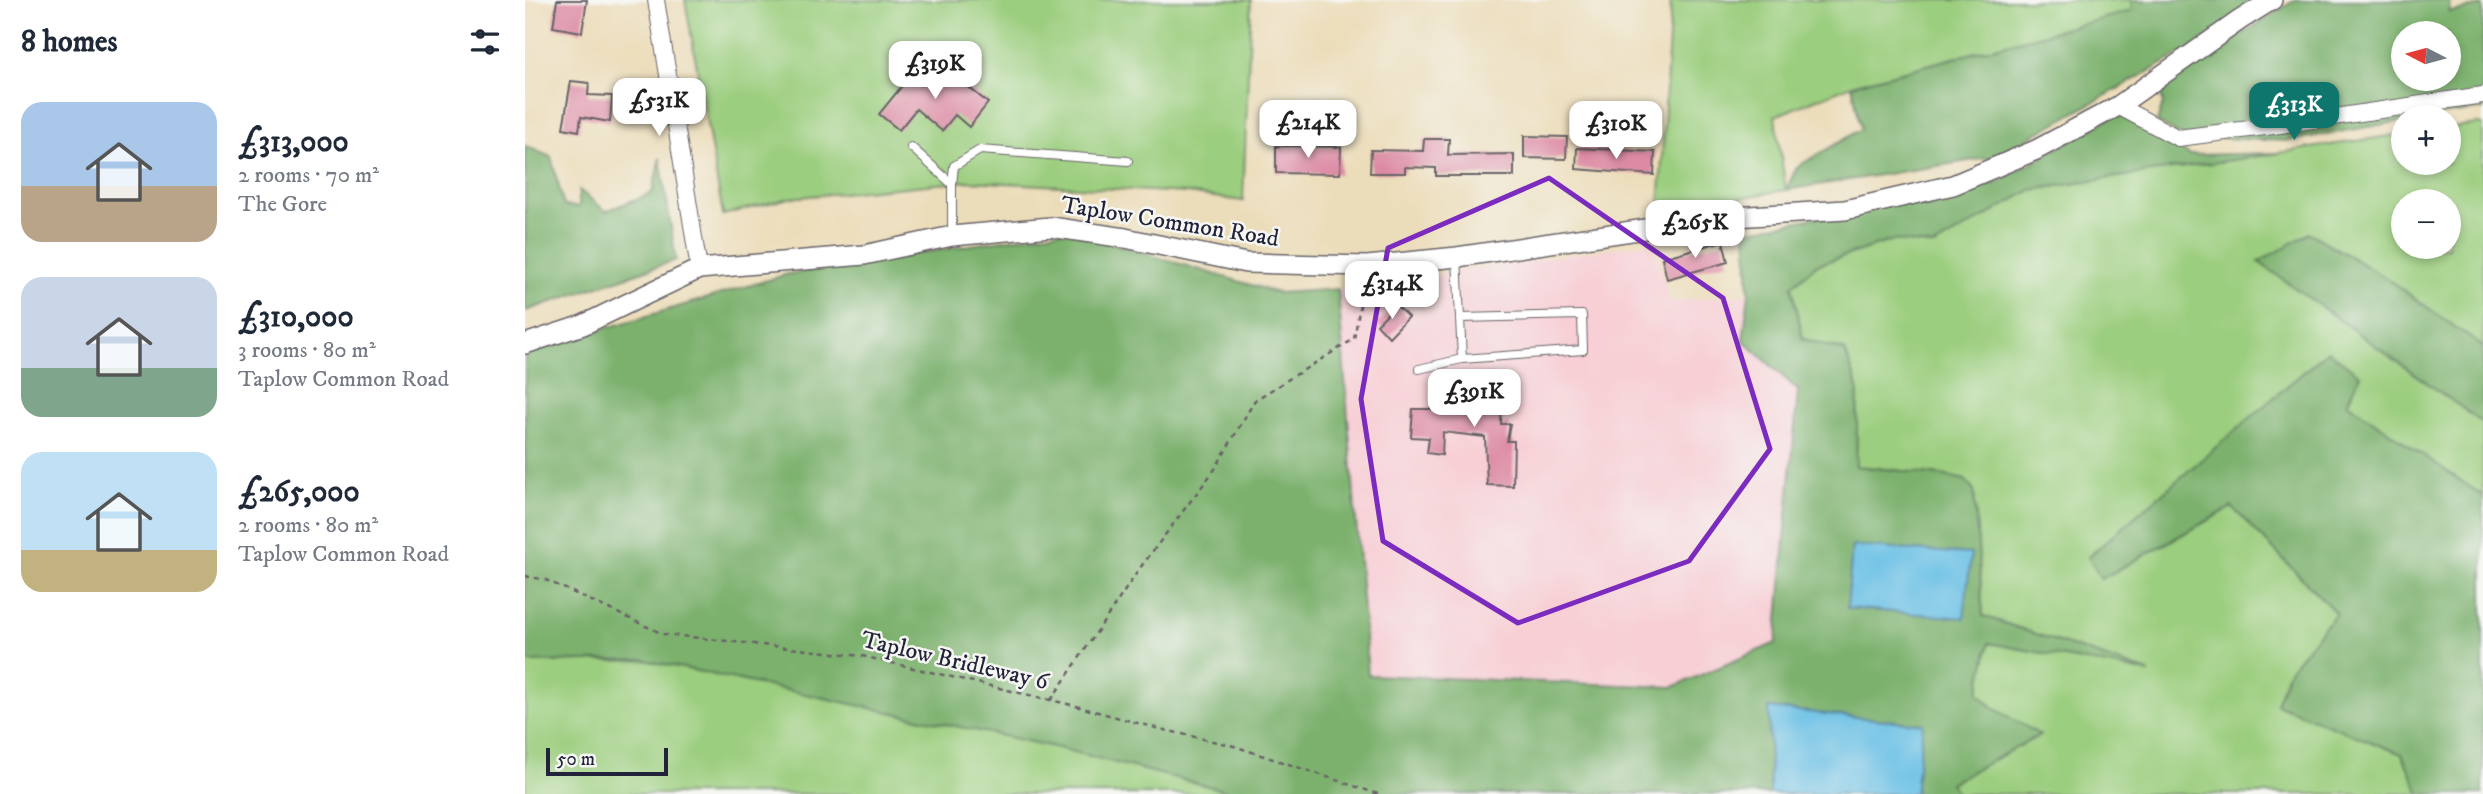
<!DOCTYPE html>
<meta charset="utf-8">
<style>
body{margin:0;font-family:"IM FELL DW Pica",serif;background:#f6f6f7;color:#1f2937;height:100vh;display:flex;flex-direction:column;font-size:26px;white-space:nowrap}
*{box-sizing:border-box;margin:0}
p{font-size:23px;color:#747a83}
.icon{flex:none;width:38px;height:38px;fill:none;stroke:currentColor;stroke-width:2;stroke-linecap:round;stroke-linejoin:round}
.map{position:relative;flex:1;overflow:hidden}
.panel{display:flex;flex-direction:column;background:#fff;width:525px}
.panel>*{flex:none}
.needle{width:46px;rotate:276deg}
.buttons{position:absolute;left:1866px;top:21px;display:grid;gap:14px}
.buttons a{display:grid;place-items:center;width:70px;height:70px;border-radius:50%;background:#fff;box-shadow:0 4px 10px #0003;font-size:35px}
.scale{position:absolute;left:21px;bottom:18px;width:122px;box-sizing:border-box;padding-left:7px;border:4px solid #22223b;border-top:0;font-size:19px;line-height:24px;white-space:nowrap;color:#22223b;-webkit-text-stroke:5px #f6f6f2;paint-order:stroke}
.price{position:absolute;translate:-50% -60px;padding:0 16px;border-radius:14px;background:#fff;color:#222;font-size:23px;line-height:46px;filter:drop-shadow(0 2px 4px #0008)}
.price::after{content:'';position:absolute;left:50%;top:42px;width:21px;height:16px;margin-left:-10px;background:inherit;clip-path:polygon(0 0,100% 0,50% 100%)}
.price.active{background:#0f766e;color:#fff}
ul{padding:0;list-style:none}
li{display:flex;align-items:center;gap:21px;height:175px;padding:0 21px}
li span{display:grid;place-items:center;flex:none;width:196px;height:140px;border-radius:21px;color:#555}
li>.icon{margin-inline-start:auto}
span .icon{width:84px;height:84px;fill:#fffc;stroke-width:1}
li b{font-size:30px}
h2{display:flex;justify-content:space-between;align-items:center;height:84px;padding:0 21px;font-size:30px}
main{display:flex;flex:1;min-height:0}
.map>svg:first-child{display:block}
.built{fill:#f7cfd5}
.green{fill:#9bce7e;stroke:#5e785c;stroke-width:2;fill-rule:evenodd}
.forest{fill:#7cb16d;stroke:#4f6a54;stroke-width:2;fill-rule:evenodd}
.water{fill:#68bfe5;stroke:#457090;stroke-width:2}
.building{fill:#dd8ba4}
.lines{fill:none;stroke-linecap:round;stroke-linejoin:round}
.service-casing{stroke:#696367;stroke-width:10}
.minor-casing{stroke:#696367;stroke-width:18}
.tertiary-casing{stroke:#696367;stroke-width:22}
.path{stroke:#696367;stroke-width:2.5;stroke-dasharray:5 5;stroke-linecap:butt}
.service{stroke:#fff;stroke-width:8}
.minor{stroke:#fff;stroke-width:16}
.tertiary{stroke:#fff;stroke-width:19}
.marked{fill:none;stroke:#7b2cbf;stroke-width:5;stroke-linejoin:round}
.labels{text-anchor:middle;dominant-baseline:central;stroke-width:5;stroke-linejoin:round;paint-order:stroke}
.street-label{font-size:24px;fill:#22223b;stroke:#f6f6f2}
</style>
<main>
<section class="panel">
<h2>8 homes<svg class="icon" aria-label="filters" viewBox="0 0 24 24"><path d="M4 7h16M4 17h16"/><circle cx="9" cy="7" r="2"/><circle cx="15" cy="17" r="2"/></svg></h2>
<ul>
<li><span style="background:linear-gradient(#a9c7e8 60%,#b9a48a 0)"><svg class="icon" aria-label="home" viewBox="0 0 24 24"><path d="M3 11l9-7 9 7M6 9v11h12V9"/></svg></span><div><b>£313,000</b><p>2 rooms · 70 m²</p><p>The Gore</p></div></li>
<li><span style="background:linear-gradient(#c9d6e8 65%,#7fa58c 0)"><svg class="icon" aria-label="home" viewBox="0 0 24 24"><path d="M3 11l9-7 9 7M6 9v11h12V9"/></svg></span><div><b>£310,000</b><p>3 rooms · 80 m²</p><p>Taplow Common Road</p></div></li>
<li><span style="background:linear-gradient(#bfe0f5 70%,#c2b280 0)"><svg class="icon" aria-label="home" viewBox="0 0 24 24"><path d="M3 11l9-7 9 7M6 9v11h12V9"/></svg></span><div><b>£265,000</b><p>2 rooms · 80 m²</p><p>Taplow Common Road</p></div></li>
</ul>
</section>
<div class="map">
<svg width="1958" height="794" viewBox="0 0 1958 794">
<rect width="100%" height="100%" fill="#f6f6f2"/>
<filter id="ink" filterUnits="userSpaceOnUse"><feTurbulence type="fractalNoise" baseFrequency=".0143" numOctaves="2"/><feDisplacementMap in="SourceGraphic" scale="14" xChannelSelector="R" yChannelSelector="G"/><feConvolveMatrix kernelMatrix="1 2 1 2 8 2 1 2 1" color-interpolation-filters="sRGB"/></filter>
<filter id="wash" filterUnits="userSpaceOnUse"><feTurbulence type="fractalNoise" baseFrequency=".00686" numOctaves="4" result="noise"/><feDisplacementMap in="SourceGraphic" scale="28" xChannelSelector="R" yChannelSelector="G"/><feGaussianBlur stdDeviation="1.57" result="paint"/><feColorMatrix in="noise" values="0 0 0 0 0 0 0 0 0 0 0 0 0 0 0 0 0 1.4 0 .05"/><feComposite in="paint" operator="in"/></filter>
<g filter="url(#wash)">
<rect width="100%" height="100%" fill="#ecddba"/>
<!-- built -->
<path class="built" d="M1128,242L1145,302L1224,293L1218,340L1273,389L1251,643L1148,687L843,675L813,289Z"/>
<!-- green -->
<path class="green" d="M160,0H726L718,201L662,193L444,181L264,198L198,215Z
M1146,0H1606L1607,11L1327,85L1250,116L1261,190L1134,212Z
M1953,124L1958,125V347L1861,278L1785,233L1734,262L1958,423V496L1822,403L1576,579L1707,507L1811,613L1764,670L1751,704L1877,754L1895,794H1433L1424,783L1514,736L1470,709L1453,693L1464,643L1619,671L1458,616L1449,491L1440,480L1416,475L1331,466L1333,388L1320,350L1278,339L1267,286L1291,265L1368,240L1409,246L1506,190L1878,134V163H1923V128ZM1878,201H1923V247H1878Z
M120,660L525,746L714,794H0V662Z"/>
<!-- forest -->
<path class="forest" d="M1606,0H1739L1663,50L1469,157L1261,190L1272,167L1336,129L1327,85L1606,11Z
M1770,0H1924L1925,12L1958,6V109L1898,117H1878V121L1761,141L1656,136L1632,122L1638,103L1634,88ZM1878,33H1923V79H1878Z
M1593,114L1665,155L1754,153L1506,190L1409,246L1368,240L1291,265L1267,286L1278,339L1320,351L1333,388L1331,466L1416,475L1440,480L1449,491L1458,616L1625,673L1464,643L1453,693L1470,709L1515,735L1425,783L1433,794H714L525,746L120,660L0,662V355L72,331L263,274L541,230L753,293L813,289L843,675L1148,687L1251,643L1273,390L1218,340L1224,293L1221,231L1471,183Z
M0,146L26,157L39,206L54,207V190L81,211L127,193L135,158L151,260L0,311Z
M1785,233L1861,278L1958,347V423L1734,262Z
M1803,351L1835,375L1822,403L1958,496V794H1895L1877,754L1751,704L1764,670L1811,613L1707,507L1576,579L1563,557Z"/>
<!-- water -->
<path class="water" d="M1327,546L1446,554L1439,618L1322,608Z
M1244,708L1398,724L1390,794H1245Z"/>
<g id="blocks">
<!-- building -->
<path class="building" d="M32,0H62L57,32L28,27Z
M414,63L463,103L444,127L430,115L417,131L391,109L374,130L354,114L385,76L396,85Z
M46,81L64,83L63,95L87,96L85,122L56,117L54,131L38,128Z
M999,136L1042,137L1041,159L999,158Z
M899,139H924L923,155L989,154V176H911V168L880,167V173H845L846,150L898,151Z
M751,146L816,147L815,174L751,173Z
M1052,148L1130,152L1129,175L1051,169Z
M1198,241L1203,262L1142,279L1137,258Z
M871,305L883,317L864,337L852,324Z
M957,374L978,376L976,424H985L982,441H989L988,486L962,485L960,437L918,432L917,455L902,453L904,438L886,437L888,409H930L954,397Z"/>
</g>
</g>
<g filter="url(#ink)">
<use href="#blocks" fill-opacity="0" stroke="#696367" stroke-width="2"/>
<g class="lines">
<!-- service casing -->
<g class="service-casing">
<path id="service" d="M386,147L427,184V234
M427,184L429,166L455,150L603,161
M932,257L937,359
M894,369L937,359L1058,350L1057,315L935,318"/>
</g>
<!-- minor casing -->
<g class="minor-casing">
<path id="minor" d="M131,0L174,269
M1593,106L1653,138L1748,126L1958,95"/>
</g>
<!-- tertiary casing -->
<g class="tertiary-casing">
<path id="tertiary" d="M0,344L58,325L174,269L339,255L427,236L526,227L600,238L721,263L842,266L932,257L1194,218L1320,210L1428,185L1511,150L1593,106L1715,20L1747,0"/>
</g>
<!-- path -->
<path class="path" d="M0,576L21,580L138,634L337,656L551,706L631,728L709,746L853,794
M526,700L615,568L690,469L730,400L829,339L839,283"/>
<!-- service -->
<use href="#service" class="service"/>
<!-- minor -->
<use href="#minor" class="minor"/>
<!-- tertiary -->
<use href="#tertiary" class="tertiary"/>
</g>
</g>
<!-- marked area -->
<path class="marked" d="M1024,178L1198,298L1245,449L1164,561L993,623L858,541L836,399L863,248Z"/>
<g class="labels">
<!-- street labels -->
<g class="street-label">
<text transform="translate(645 222) rotate(9)">Taplow Common Road</text>
<text transform="translate(430 661) rotate(13)">Taplow Bridleway 6</text>
</g>
</g>
</svg>
<div class="buttons">
<a><svg class="needle" viewBox="-14 -14 28 28"><path d="M0-13l5 13h-10z" fill="#e53935"/><path d="M0 13l5-13h-10z" fill="#747a83"/></svg></a>
<a>+</a>
<a>−</a>
</div>
<div class="scale">50 m</div>
<b class="price" style="left:410px;top:101px">£319K</b>
<b class="price" style="left:134px;top:138px">£531K</b>
<b class="price active" style="left:1769px;top:142px">£313K</b>
<b class="price" style="left:783px;top:160px">£214K</b>
<b class="price" style="left:1091px;top:161px">£310K</b>
<b class="price" style="left:1170px;top:260px">£265K</b>
<b class="price" style="left:867px;top:321px">£314K</b>
<b class="price" style="left:949px;top:429px">£391K</b>
</div>
</main>
